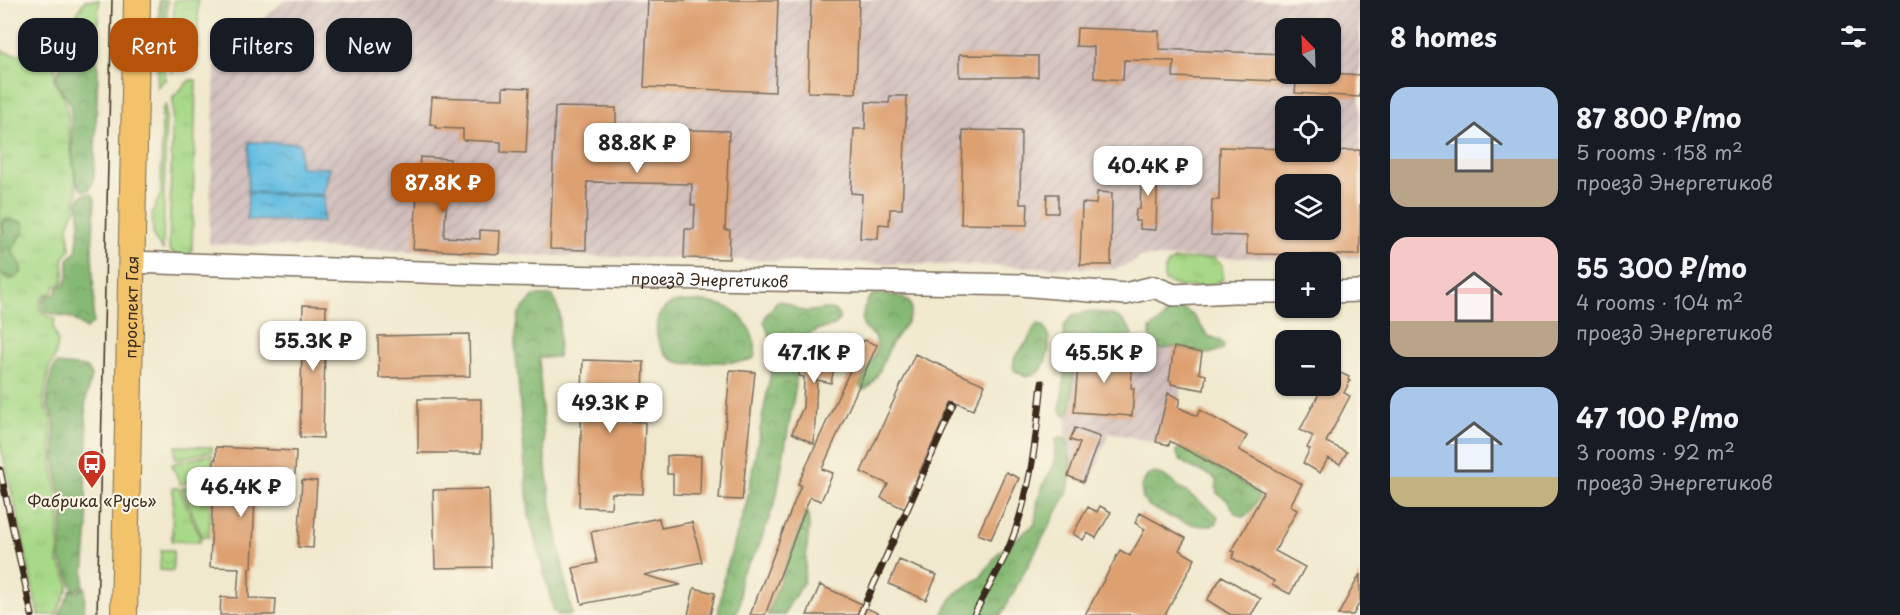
<!DOCTYPE html>
<meta charset="utf-8">
<style>
body{margin:0;font-family:"Playpen Sans",sans-serif;background:#242831;color:#f1f3f6;height:100vh;display:flex;flex-direction:column;font-size:22px;white-space:nowrap}
*{box-sizing:border-box;margin:0}
p{font-size:20px;color:#9ea1a6}
.icon{flex:none;width:33px;height:33px;fill:none;stroke:currentColor;stroke-width:2;stroke-linecap:round;stroke-linejoin:round}
.map{position:relative;flex:1;overflow:hidden}
.side{display:flex;flex-direction:column;background:#171b24;width:540px}
.side>*{flex:none}
.hud{position:absolute;left:18px;top:18px;width:570px;height:54px;display:flex;gap:12px}
.needle{width:39px;rotate:337deg}
.tools{position:absolute;left:1275px;top:18px;display:grid;gap:12px}
.tools a{display:grid;place-items:center;width:66px;height:66px;border-radius:12px;background:#171b24;box-shadow:0 2px 4px #0004;font-size:30px}
.price{position:absolute;translate:-50% -51px;padding:0 14px;border-radius:12px;background:#fff;color:#222;font-size:20px;line-height:39px;filter:drop-shadow(0 2px 3px #0008)}
.price::after{content:'';position:absolute;left:50%;top:36px;width:18px;height:14px;margin-left:-9px;background:inherit;clip-path:polygon(0 0,100% 0,50% 100%)}
.price.current{background:#b45309;color:#fff}
ul{padding:0;list-style:none}
li{display:flex;align-items:center;gap:18px;height:150px;padding:0 30px}
li span{display:grid;place-items:center;flex:none;width:168px;height:120px;border-radius:18px;color:#555}
li>.icon{margin-inline-start:auto}
span .icon{width:72px;height:72px;fill:#fffc;stroke-width:1}
li b{font-size:26px}
h2{display:flex;justify-content:space-between;align-items:center;height:72px;padding:0 30px;font-size:26px}
.pill{padding:0 21px;border-radius:18px;background:#171b24;box-shadow:0 2px 4px #0004;font-size:21px;line-height:54px}
.pill.current{background:#b45309;color:#fff}
main{display:flex;flex:1;min-height:0}
.map>svg:first-child{display:block}
.industrial{fill:url(#industrial-furrows);fill-rule:evenodd}
.grass{fill:url(#grass-tufts);stroke:#728253;stroke-width:1.5}
.forest{fill:url(#forest-crowns);stroke:#607249;stroke-width:1.5}
.water{fill:url(#water-ripples);stroke:#507480;stroke-width:1.5}
.building{fill:#dda071;fill-rule:evenodd}
.lines{fill:none;stroke-linecap:round;stroke-linejoin:round}
.minor-casing{stroke:#7a6d5c;stroke-width:24}
.major-casing{stroke:#7a6d5c;stroke-width:28}
.minor{stroke:#fff;stroke-width:21}
.major{stroke:#f2c36a;stroke-width:26}
.tram{stroke:#3b2a1e;stroke-width:1.5}
.rail-casing{stroke:#3b2a1e;stroke-width:7}
.rail{stroke:#fcf5e5;stroke-width:4.5;stroke-dasharray:14;stroke-linecap:butt}
.labels{text-anchor:middle;dominant-baseline:central;stroke-width:4.5;stroke-linejoin:round;paint-order:stroke}
.street-label{font-size:16px;fill:#3b2a1e;stroke:#fcf5e5}
.poi-label{font-size:16px;fill:#3b2a1e;stroke:#fcf5e5}
</style>
<main>
<div class="map">
<svg width="1360" height="615" viewBox="0 0 1360 615">
<defs>
<pattern id="industrial-furrows" width="10" height="10" patternUnits="userSpaceOnUse" patternTransform="scale(1.5)"><rect width="10" height="10" fill="#d1bfbd"/><path d="M-1 1l2-2M0 10L10 0M9 11l2-2" fill="none" stroke="#b4a4a2"/></pattern>
<pattern id="grass-tufts" width="24" height="20" patternUnits="userSpaceOnUse" patternTransform="scale(1.5)"><rect width="24" height="20" fill="#a8d988"/><path d="M3 7l-1-3M5 7V3M7 7l1-3M15 17l-1-3M17 17v-4M19 17l1-3" fill="none" stroke="#92ba75"/></pattern>
<pattern id="forest-crowns" width="20" height="18" patternUnits="userSpaceOnUse" patternTransform="scale(1.5)"><rect width="20" height="18" fill="#86b974"/><path d="M2 6a3 3 0 1 1 6 0M12 15a3 3 0 1 1 6 0" fill="none" stroke="#6f975f"/></pattern>
<pattern id="water-ripples" width="26" height="14" patternUnits="userSpaceOnUse" patternTransform="scale(1.5)"><rect width="26" height="14" fill="#65bee2"/><path d="M2 4q2-2 4 0t4 0M15 11q2-2 4 0t4 0" fill="none" stroke="#549bb7"/></pattern>
</defs>
<rect width="100%" height="100%" fill="#fcf5e5"/>
<filter id="ink" filterUnits="userSpaceOnUse"><feTurbulence type="fractalNoise" baseFrequency=".0167" numOctaves="2"/><feDisplacementMap in="SourceGraphic" scale="12" xChannelSelector="R" yChannelSelector="G"/><feConvolveMatrix kernelMatrix="1 2 1 2 8 2 1 2 1" color-interpolation-filters="sRGB"/></filter>
<filter id="wash" filterUnits="userSpaceOnUse"><feTurbulence type="fractalNoise" baseFrequency=".008" numOctaves="4" result="noise"/><feDisplacementMap in="SourceGraphic" scale="24" xChannelSelector="R" yChannelSelector="G"/><feGaussianBlur stdDeviation="1.35" result="paint"/><feColorMatrix in="noise" values="0 0 0 0 0 0 0 0 0 0 0 0 0 0 0 0 0 1.4 0 .05"/><feComposite in="paint" operator="in"/></filter>
<g filter="url(#wash)">
<rect width="100%" height="100%" fill="#f0e9ce"/>
<!-- industrial -->
<path class="industrial" d="M286,0H1360V258L1139,257L1136,261L1117,269L523,255L209,244L215,68L223,56L250,29ZM1286,28H1330V74H1286ZM1286,106H1330V152H1286ZM1286,184H1330V230H1286Z
M1073,340L1187,347L1179,404L1168,446L1109,432L1090,485L1063,469Z"/>
<!-- grass -->
<path class="grass" d="M85,0H99L97,41H83L68,48L55,69L54,81L64,97L69,119L68,128L77,192L75,209L68,225L70,249L63,259L64,275L62,284L55,286L52,293L44,295L40,303L43,314L55,319L53,326L58,343L54,359L49,369L44,400L45,407L51,419L52,463L60,512L58,561L67,578L69,585L56,615H38L21,530L0,443V50C22,60 49,52 65,33C73,23 78,11 85,0Z
M159,0H168L165,80L157,87Z
M174,0H198V46L172,72Z
M190,80H196L192,249L188,257L172,253L169,248L173,97Z
M166,105L163,250L155,240L153,234L152,213L161,194L162,110Z
M1214,258L1222,265L1223,279L1210,286L1180,287L1165,281C1162,272 1166,264 1174,260Z
M176,446L212,447V451L181,458H175Z
M212,454L211,476L180,484L172,464Z
M211,481L209,537H202L182,488Z
M173,488H179L200,537V542L172,541Z
M161,550H173V571L160,570Z"/>
<!-- forest -->
<path class="forest" d="M160,0H165L163,68L160,69L158,67Z
M89,42L96,49L98,70L94,178L89,190C85,191 84,192 80,188C72,180 72,140 71,128C73,118 71,102 64,94C59,87 56,84 56,76L69,51Z
M86,194H92L95,199L92,251L94,297L93,323L86,329L72,318L45,312L43,302L46,296L55,295L58,287L64,286L68,276V259L76,252L80,224L78,202L81,196Z
M5,219L23,222C29,235 14,239 12,252C17,259 22,263 21,273L13,279L7,278L0,271V235L4,232L1,224Z
M874,294L898,296L909,302C911,306 912,306 911,311C909,324 898,332 892,343C885,355 877,386 863,390L860,386L877,349L876,337C873,334 867,331 864,327C859,318 866,299 874,294Z
M534,296H553L560,314L558,357L539,358L545,459L551,505L572,615H558L554,611L529,515L515,342L519,313Z
M690,301C718,302 740,305 752,335C755,343 757,349 754,358C742,364 729,362 717,362C704,362 687,366 675,361C657,354 650,322 664,309C671,301 680,302 690,301Z
M781,301C790,303 796,310 804,311C818,314 832,300 840,318L835,326L820,329L811,333L803,340L799,349L795,390L776,499L758,549L740,576V603L735,615H718L725,573L746,505L773,361V346L764,321L766,315L771,310L776,302Z
M1177,307L1183,309L1193,315L1208,336L1217,339L1224,344L1223,349L1209,354L1175,347L1160,349L1157,347L1150,337V329L1161,321L1168,311Z
M1086,312C1105,312 1127,314 1132,336C1123,351 1094,342 1080,341L1076,344L1074,351L1072,405L1069,412L1065,415L1060,410L1064,381V328C1068,317 1074,314 1086,312Z
M1038,324L1043,325C1055,340 1048,358 1040,372L1026,377L1014,370L1013,366L1015,357L1027,342L1034,328Z
M56,364L85,367L89,370L91,375L85,406L88,442L85,480L88,524L83,587H85L84,615H59L71,590L79,592L82,589H73L70,579L60,559L63,514L55,462L54,420L48,407L47,399L52,371Z
M1060,437L1067,440C1071,457 1072,476 1067,493L1001,615H942L951,599L960,590L980,578L999,552L1035,524L1038,499L1045,481L1054,466L1056,440Z
M1183,448L1256,491L1259,497L1250,513L1243,517L1235,513L1228,501L1217,493L1216,480L1213,477C1201,469 1180,468 1176,451L1178,449Z
M1154,473L1163,475L1216,514L1218,517L1217,523C1202,533 1162,514 1148,505L1143,499L1141,486L1148,475Z
M806,512H808L809,527L804,581L786,610L785,615H767Z"/>
<!-- water -->
<path class="water" d="M249,142L300,143V167L330,168L323,195L248,192Z
M248,193L324,196L323,222L247,220Z"/>
<g id="blocks">
<!-- building -->
<path class="building" d="M648,0H778L775,92L644,87Z
M811,0H859L856,93L808,92Z
M1077,28L1159,31V49L1283,54L1282,81L1173,77L1174,61L1124,60L1123,80L1094,78V47L1076,46Z
M959,55L1038,56V77H959Z
M1330,73L1360,75V97L1295,93L1297,74Z
M503,87L529,88L526,153L501,152V142L463,140V129L436,128V125L430,124L432,97L503,99Z
M890,96H907L902,209H890L889,225L879,224L878,239L860,238L862,194L851,193L854,129H865L866,102L889,103Z
M555,107L616,108V128L729,131L725,230H730L729,259L684,258L685,229H694L695,205H691L692,184L587,182L586,250L550,249Z
M963,130L1021,131L1020,204H1028L1027,225L961,224Z
M1220,147L1286,149V152L1360,150V255L1247,254V236L1211,235L1212,200H1219ZM1286,184H1330V230H1286Z
M420,157L450,159L444,237L480,239V230L500,231L499,254L413,249Z
M1142,162L1158,163L1156,230L1140,229V221H1135L1136,209H1140Z
M1097,192L1112,193L1111,265H1080L1082,203L1096,204Z
M1047,194H1058V213H1046Z
M303,305L326,306L323,438L300,437Z
M469,334L470,376L379,378L378,336Z
M864,340L877,345L822,469L833,473L821,501L810,497L765,615H750L801,485L798,484Z
M806,341L838,348L831,383L817,380L814,444L792,433L803,407L804,377L799,376Z
M1174,347L1202,353L1199,373L1206,375L1204,390L1171,384V381H1169Z
M1076,352L1133,355L1131,388H1134L1132,416L1074,412L1078,367H1075Z
M915,354L985,385L973,410L952,401L909,495L911,496L905,509L881,498L888,484L861,472Z
M583,360L644,362L643,397L617,396L616,421L645,422L643,494L612,493L611,508L579,507Z
M1330,368L1349,377L1348,380L1350,381L1344,393L1350,396L1326,442L1347,452L1340,464L1328,458L1320,473L1303,463L1310,449L1307,448L1313,436L1300,430L1323,386H1330Z
M730,370L755,372L742,500L719,499Z
M1168,393L1180,399L1178,407L1197,416L1200,410L1247,436L1239,450L1302,484L1290,506L1297,510L1275,551L1305,567L1290,594L1272,585L1274,581L1232,558L1235,552L1232,551L1264,492L1170,441L1169,445L1156,442Z
M418,399H481V453H418Z
M1075,428L1100,437L1083,482L1068,476L1080,443L1070,440Z
M216,447L296,451L295,474L256,472L252,568H249V598L276,599L275,615H220L221,597L237,598L239,568L210,567L214,459H216Z
M674,455L701,456L700,495L673,494V474H667V456Z
M1006,472L1019,478L991,539L978,534Z
M302,480L317,481L313,548L298,547Z
M489,489L491,567L435,568L433,490Z
M1100,506L1111,512L1096,538L1087,533L1083,540L1073,534L1088,507L1097,512Z
M1140,513L1186,538L1179,550L1195,559L1165,615H1085L1120,550L1130,556L1145,529L1135,523Z
M659,518L661,528L692,522L702,562L644,575L681,585L582,604L573,568L597,563L591,532Z
M899,560L937,575L926,600L889,584Z
M1360,574V602L1353,615H1338Z
M1222,576L1261,599L1251,615H1231L1207,600Z
M820,585L864,605V607L882,615H807Z
M694,588L715,593L710,615H688Z"/>
</g>
</g>
<g filter="url(#ink)">
<use href="#blocks" fill-opacity="0" stroke="#7a6d5c" stroke-width="1.5"/>
<g class="lines">
<!-- minor casing -->
<g class="minor-casing">
<g id="minor">
<path id="s1" d="M131,262L507,275L1021,285L1125,294L1154,287L1174,295L1233,292H1286"/>
<path d="M1330,292L1360,291"/>
</g>
</g>
<!-- major casing -->
<g class="major-casing">
<g id="major">
<path id="s2" d="M124,615L137,0"/>
</g>
</g>
<!-- minor -->
<use href="#minor" class="minor"/>
<!-- major -->
<use href="#major" class="major"/>
<!-- tram -->
<path class="tram" d="M97,615L112,0"/>
<!-- rail casing -->
<g class="rail-casing">
<path id="rail" d="M0,470L32,615
M860,615L954,405
M974,615C984,595 996,575 1006,554C1030,501 1036,440 1042,383"/>
</g>
<!-- rail -->
<use href="#rail" class="rail"/>
</g>
</g>
<!-- icons -->
<defs>
<g id="bus-pin" transform="scale(1.5)"><path d="M0 17L-7.5 6A9.5 9.5 0 1 1 7.5 6Z" fill="#c8321e" stroke="#fcf5e5"/><path d="M-5-6H5V4H4V6H2V4H-2V6H-4V4H-5ZM-3.5-4V0h7V-4ZM-3.5 1.2v1.5H-2V1.2ZM2 1.2v1.5H3.5V1.2Z" fill="#fff"/></g>
</defs>
<g fill-rule="evenodd">
<use href="#bus-pin" x="92" y="464"/>
</g>
<g class="labels">
<!-- street labels -->
<g class="street-label">
<text stroke="none"><textPath href="#s1" startOffset="579">проезд Энергетиков</textPath></text>
<text stroke="none"><textPath href="#s2" startOffset="308">проспект Гая</textPath></text>
</g>
<!-- poi labels -->
<g class="poi-label">
<text x="92" y="500">Фабрика «Русь»</text>
</g>
</g>
</svg>
<div class="tools">
<a><svg class="needle" viewBox="-14 -14 28 28"><path d="M0-13l5 13h-10z" fill="#e53935"/><path d="M0 13l5-13h-10z" fill="#9ea1a6"/></svg></a>
<a><svg class="icon" aria-label="locate" viewBox="0 0 24 24"><circle cx="12" cy="12" r="6"/><path d="M12 2v4M12 18v4M2 12h4M18 12h4"/></svg></a>
<a><svg class="icon" aria-label="layers" viewBox="0 0 24 24"><path d="M12 4l9 5-9 5-9-5zM3 14l9 5 9-5"/></svg></a>
<a>+</a>
<a>−</a>
</div>
<b class="price" style="left:637px;top:174px">88.8K ₽</b>
<b class="price" style="left:1148px;top:197px">40.4K ₽</b>
<b class="price current" style="left:443px;top:214px">87.8K ₽</b>
<b class="price" style="left:313px;top:372px">55.3K ₽</b>
<b class="price" style="left:814px;top:384px">47.1K ₽</b>
<b class="price" style="left:1104px;top:384px">45.5K ₽</b>
<b class="price" style="left:610px;top:434px">49.3K ₽</b>
<b class="price" style="left:241px;top:518px">46.4K ₽</b>
<div class="hud">
<a class="pill">Buy</a>
<a class="pill current">Rent</a>
<a class="pill">Filters</a>
<a class="pill">New</a>
</div>
</div>
<section class="side">
<h2>8 homes<svg class="icon" aria-label="filters" viewBox="0 0 24 24"><path d="M4 7h16M4 17h16"/><circle cx="9" cy="7" r="2"/><circle cx="15" cy="17" r="2"/></svg></h2>
<ul>
<li><span style="background:linear-gradient(#a9c7e8 60%,#b9a48a 0)"><svg class="icon" aria-label="home" viewBox="0 0 24 24"><path d="M3 11l9-7 9 7M6 9v11h12V9"/></svg></span><div><b>87 800 ₽/mo</b><p>5 rooms · 158 m²</p><p>проезд Энергетиков</p></div></li>
<li><span style="background:linear-gradient(#f6c9c9 70%,#b9a48a 0)"><svg class="icon" aria-label="home" viewBox="0 0 24 24"><path d="M3 11l9-7 9 7M6 9v11h12V9"/></svg></span><div><b>55 300 ₽/mo</b><p>4 rooms · 104 m²</p><p>проезд Энергетиков</p></div></li>
<li><span style="background:linear-gradient(#a9c7e8 75%,#c2b280 0)"><svg class="icon" aria-label="home" viewBox="0 0 24 24"><path d="M3 11l9-7 9 7M6 9v11h12V9"/></svg></span><div><b>47 100 ₽/mo</b><p>3 rooms · 92 m²</p><p>проезд Энергетиков</p></div></li>
</ul>
</section>
</main>
